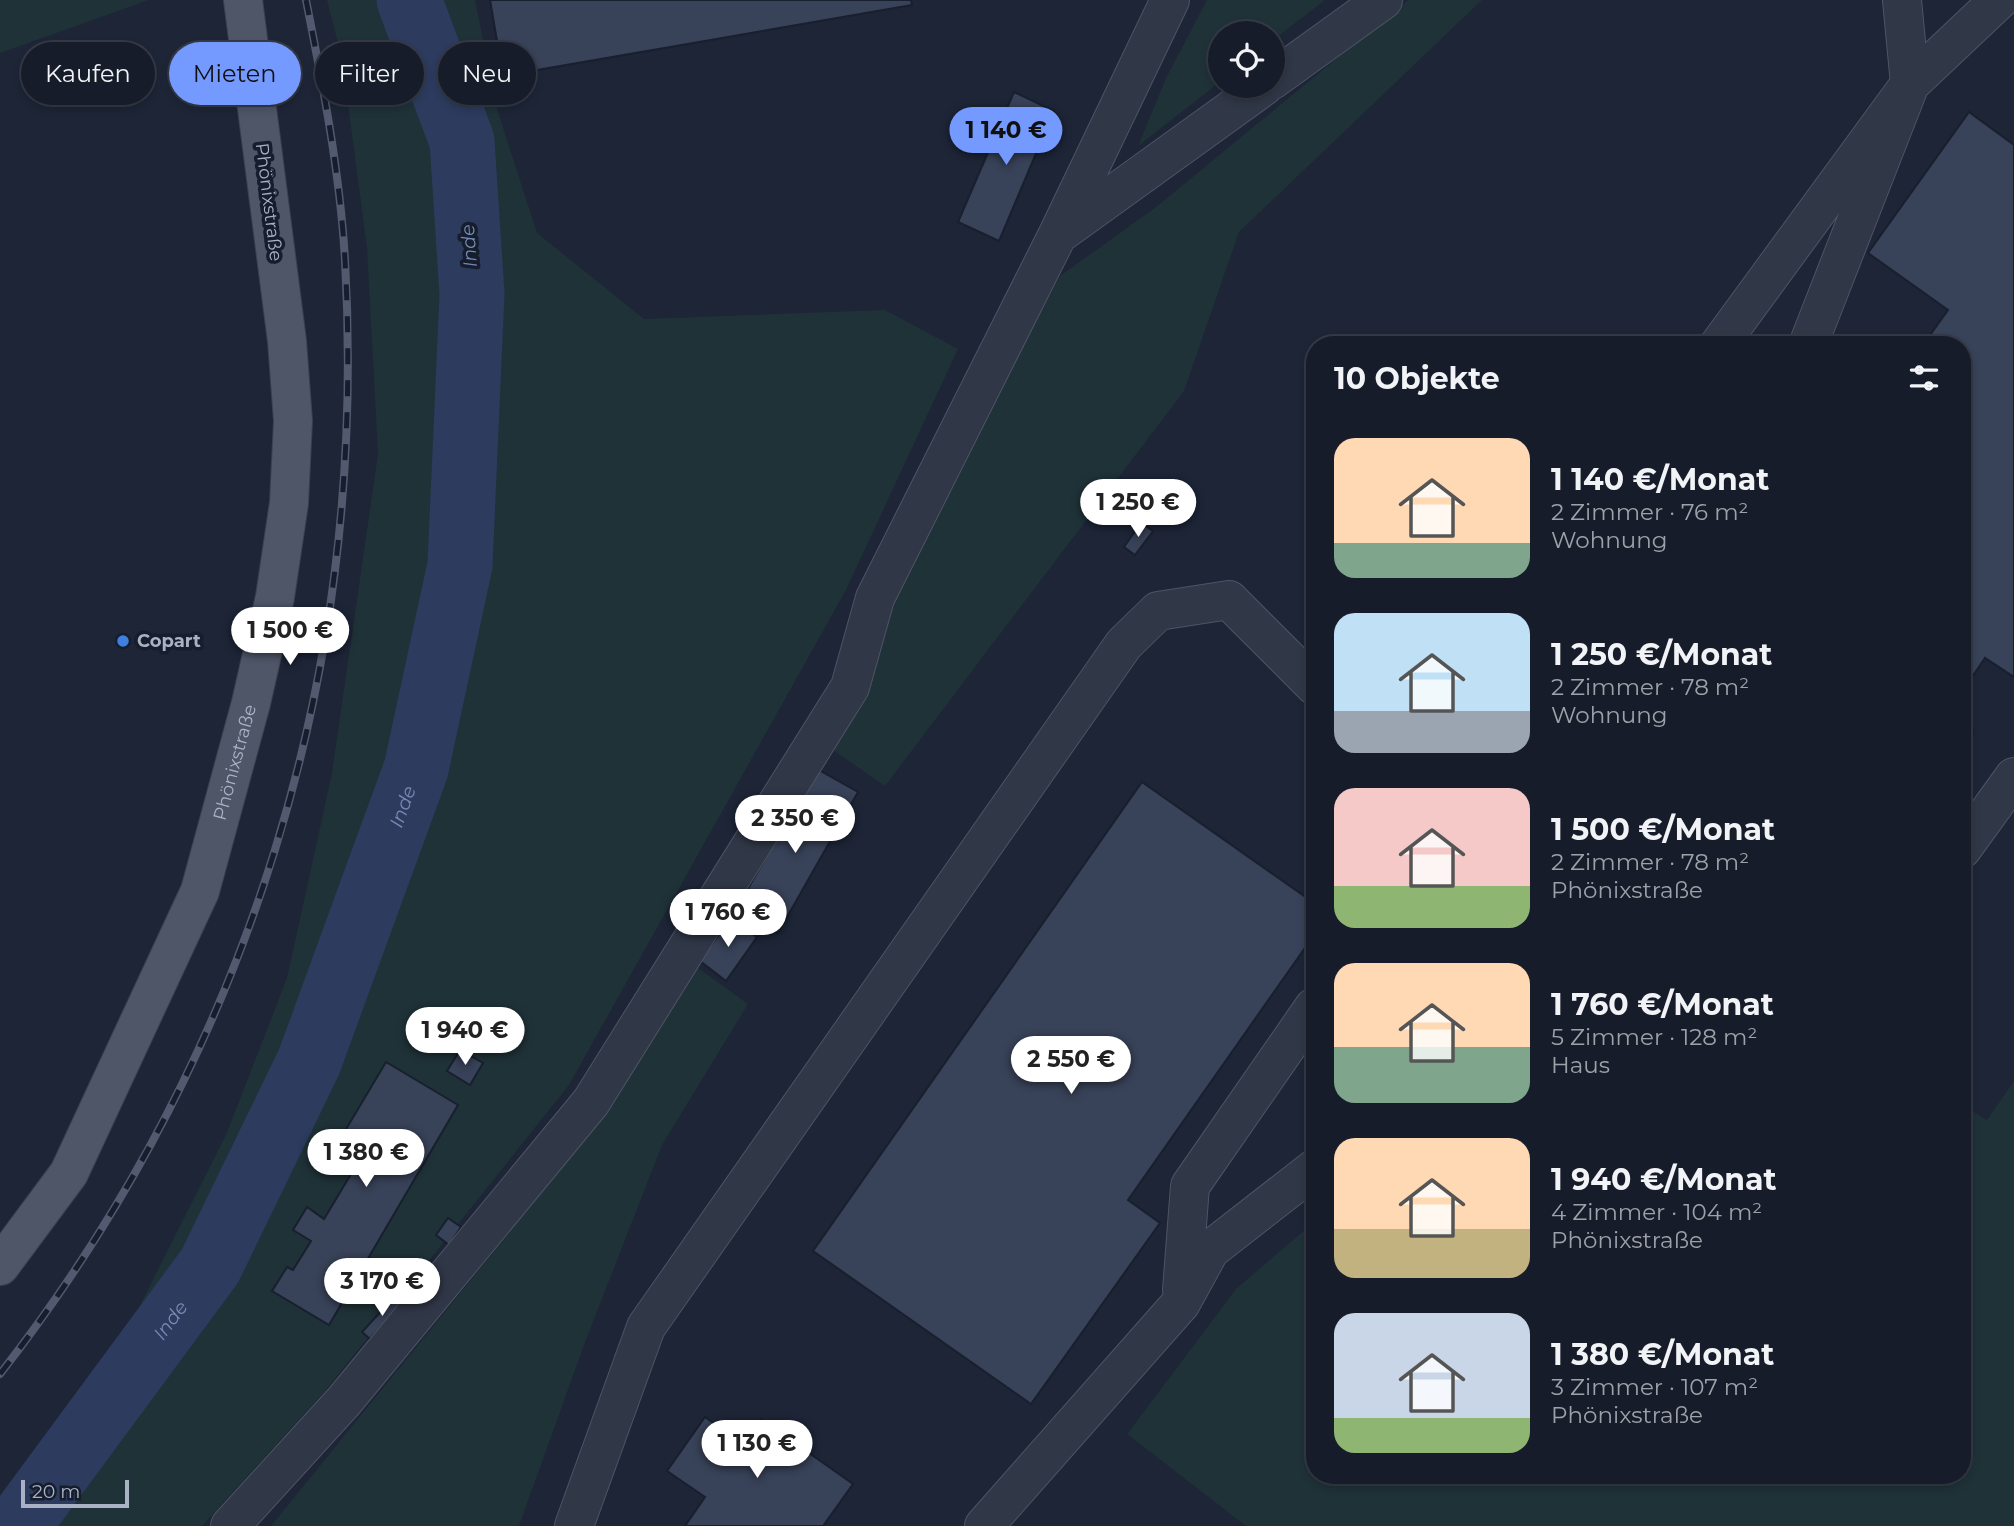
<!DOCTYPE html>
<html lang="de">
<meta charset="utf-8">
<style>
body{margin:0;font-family:Montserrat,sans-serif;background:#1f2531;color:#f1f3f6;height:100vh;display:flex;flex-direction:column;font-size:26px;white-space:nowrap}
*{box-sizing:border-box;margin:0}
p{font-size:23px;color:#9ea1a8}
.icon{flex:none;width:38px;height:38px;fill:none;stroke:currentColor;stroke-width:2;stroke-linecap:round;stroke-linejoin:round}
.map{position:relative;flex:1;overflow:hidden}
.sheet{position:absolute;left:1306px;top:336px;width:665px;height:1148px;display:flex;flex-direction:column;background:#161c29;border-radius:28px;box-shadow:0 4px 10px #0003,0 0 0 2px #353a46}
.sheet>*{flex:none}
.banner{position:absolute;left:21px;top:42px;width:665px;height:63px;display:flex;gap:14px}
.controls{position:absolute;left:1208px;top:21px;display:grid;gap:14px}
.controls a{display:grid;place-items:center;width:77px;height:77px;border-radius:50%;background:#161c29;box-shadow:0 4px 10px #0003,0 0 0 2px #353a46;font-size:35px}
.scale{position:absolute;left:21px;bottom:18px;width:108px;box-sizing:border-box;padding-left:7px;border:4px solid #aab1c5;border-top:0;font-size:19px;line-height:24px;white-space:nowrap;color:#aab1c5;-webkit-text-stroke:5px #161d2c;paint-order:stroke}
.price{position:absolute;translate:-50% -60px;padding:0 16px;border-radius:24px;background:#fff;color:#222;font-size:23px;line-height:46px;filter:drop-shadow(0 2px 4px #0008)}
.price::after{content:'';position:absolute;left:50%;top:42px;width:21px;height:16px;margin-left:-10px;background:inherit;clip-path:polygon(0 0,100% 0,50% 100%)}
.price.selected{background:#759aff;color:#111}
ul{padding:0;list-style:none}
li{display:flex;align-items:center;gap:21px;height:175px;padding:0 28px}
li span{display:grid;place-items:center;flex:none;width:196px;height:140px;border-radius:21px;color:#555}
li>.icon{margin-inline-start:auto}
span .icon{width:84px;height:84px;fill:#fffc;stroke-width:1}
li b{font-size:30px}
h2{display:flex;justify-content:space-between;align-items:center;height:84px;padding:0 28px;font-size:30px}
.chip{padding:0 24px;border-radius:32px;background:#161c29;box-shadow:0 4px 10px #0003,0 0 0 2px #353a46;font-size:24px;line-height:63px}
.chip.selected{background:#759aff;color:#111}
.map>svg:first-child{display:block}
.green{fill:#1f3238}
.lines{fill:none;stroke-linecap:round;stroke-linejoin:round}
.river{stroke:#2c3b5e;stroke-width:65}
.building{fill:#384258;stroke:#181f2e;stroke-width:2}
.minor-casing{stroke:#4e5466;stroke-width:40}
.major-casing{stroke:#3a4051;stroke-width:40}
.minor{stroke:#303747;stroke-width:38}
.major{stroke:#4e5668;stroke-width:38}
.rail-casing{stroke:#525a6f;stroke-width:8}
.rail{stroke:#161d2c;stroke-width:5;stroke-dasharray:16;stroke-linecap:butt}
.shop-dot{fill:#3f7fe0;stroke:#161d2c;stroke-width:2.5}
.labels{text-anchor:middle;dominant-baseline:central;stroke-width:7;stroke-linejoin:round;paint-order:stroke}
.street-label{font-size:18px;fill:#aab1c5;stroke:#161d2c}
.poi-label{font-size:18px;font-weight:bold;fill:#aab1c5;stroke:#161d2c;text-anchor:start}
.water-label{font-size:19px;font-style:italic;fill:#778ab5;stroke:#161d2c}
</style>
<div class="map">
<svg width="2014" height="1526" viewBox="0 0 2014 1526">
<rect width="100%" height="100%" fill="#1d2537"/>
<!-- green -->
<path class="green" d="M0,0H149L0,53Z
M327,0H475L498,112L537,233L644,319L885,310L958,349L846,590L569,1085L326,1390L202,1526H0V1499L131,1323L226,1135L287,978L332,773L378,454L367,248L342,59Z
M1207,0H1325L1272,41V33H1220V82L1138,146L1166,78Z
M1408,0H1482L1239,232L1184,391L885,786L827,746L887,601L1060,276L1156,207Z
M694,965L748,1004L662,1145L584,1345L519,1526H271L605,1115Z
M2014,1081V1526H1246L1127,1434L1236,1289L1314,1222V1475H1962V1105L1987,1120Z"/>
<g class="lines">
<!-- river -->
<path class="river" id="s1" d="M18,1526L210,1266L309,1062L416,769L460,565L472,294L462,141L409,0"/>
</g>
<!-- building -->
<path class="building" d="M490,0H911L912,5L503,76Z
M1014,92L1054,111L999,241L958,222Z
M1969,112L2014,145V677L1985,658L1962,692V345H1923L1948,310L1868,253Z
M1896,337L1907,345H1890Z
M1141,523L1153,531L1135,555L1124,547Z
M1962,726L1973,734L1962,750Z
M817,769L858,792L778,933L766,925L757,937L731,918Z
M1142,782L1314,903V935L1128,1200L1160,1223L1031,1404L813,1251Z
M731,918L757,937L726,981L700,961Z
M460,1050L483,1063L470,1085L447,1071Z
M386,1062L458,1105L329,1325L272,1291L287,1267L293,1270L311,1241L293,1230L307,1207L324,1219L357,1164L333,1151Z
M448,1218L461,1227L449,1245L436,1235Z
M394,1297L401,1304L370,1339L362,1332Z
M705,1417L743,1444L761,1419L853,1484L823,1526H685L705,1497L667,1471Z"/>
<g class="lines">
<!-- minor casing -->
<g class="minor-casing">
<path id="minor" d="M1272,80L1383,0
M1063,231L1264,86
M1719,345L1910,84L1999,0
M1808,345L1910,84L1902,0
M1962,849L2014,777
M1182,1290L1190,1186L1314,1007
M230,1526L344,1401L591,1102L850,687L875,598L1058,234L1170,0
M574,1526L646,1327L1124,644L1158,611L1229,600L1314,685
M984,1526L1181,1303L1210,1250L1314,1169"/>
</g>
<!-- major casing -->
<g class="major-casing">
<g id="major">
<path id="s2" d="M0,1266L69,1173L200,891L251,703L275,597L289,503L293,421L287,341L243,0"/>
</g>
</g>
<!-- minor -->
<use href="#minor" class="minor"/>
<!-- major -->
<use href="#major" class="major"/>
<!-- rail casing -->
<g class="rail-casing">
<path id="rail" d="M0,1374C251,1052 368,667 345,260C340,173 323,86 306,0"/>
</g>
<!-- rail -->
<use href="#rail" class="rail"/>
</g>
<!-- markers -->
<circle class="shop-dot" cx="123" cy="641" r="7"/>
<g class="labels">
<!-- street labels -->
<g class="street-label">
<text transform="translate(269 202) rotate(83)">Phönixstraße</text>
<text stroke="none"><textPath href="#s2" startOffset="560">Phönixstraße</textPath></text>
</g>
<!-- poi labels -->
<g class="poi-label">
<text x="137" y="641">Copart</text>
</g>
<!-- water labels -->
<g class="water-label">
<text transform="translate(469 246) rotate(-94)">Inde</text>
<text stroke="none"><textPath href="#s1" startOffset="822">Inde</textPath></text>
<text stroke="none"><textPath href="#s1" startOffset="256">Inde</textPath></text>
</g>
</g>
</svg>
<div class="controls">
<a><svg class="icon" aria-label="locate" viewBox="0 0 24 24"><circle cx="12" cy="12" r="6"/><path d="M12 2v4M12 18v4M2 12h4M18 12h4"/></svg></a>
</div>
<div class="scale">20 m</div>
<b class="price selected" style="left:1006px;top:167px">1 140 €</b>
<b class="price" style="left:1138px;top:539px">1 250 €</b>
<b class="price" style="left:290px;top:667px">1 500 €</b>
<b class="price" style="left:795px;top:855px">2 350 €</b>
<b class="price" style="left:728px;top:949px">1 760 €</b>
<b class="price" style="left:465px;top:1067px">1 940 €</b>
<b class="price" style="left:1071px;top:1096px">2 550 €</b>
<b class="price" style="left:366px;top:1189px">1 380 €</b>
<b class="price" style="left:382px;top:1318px">3 170 €</b>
<b class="price" style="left:757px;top:1480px">1 130 €</b>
<div class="banner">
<a class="chip">Kaufen</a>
<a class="chip selected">Mieten</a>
<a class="chip">Filter</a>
<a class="chip">Neu</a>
</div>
<section class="sheet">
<h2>10 Objekte<svg class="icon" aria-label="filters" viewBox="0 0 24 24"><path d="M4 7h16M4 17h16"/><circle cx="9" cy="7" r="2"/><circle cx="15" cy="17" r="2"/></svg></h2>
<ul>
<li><span style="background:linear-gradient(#ffd9b3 75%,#7fa58c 0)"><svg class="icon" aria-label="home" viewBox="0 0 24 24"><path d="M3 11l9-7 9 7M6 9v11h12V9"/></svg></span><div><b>1 140 €/Monat</b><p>2 Zimmer · 76 m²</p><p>Wohnung</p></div></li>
<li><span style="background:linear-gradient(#bfe0f5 70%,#9aa5b1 0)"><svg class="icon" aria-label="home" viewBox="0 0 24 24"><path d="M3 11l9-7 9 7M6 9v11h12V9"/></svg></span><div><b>1 250 €/Monat</b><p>2 Zimmer · 78 m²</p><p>Wohnung</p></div></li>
<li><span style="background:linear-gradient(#f6c9c9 70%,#8fb573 0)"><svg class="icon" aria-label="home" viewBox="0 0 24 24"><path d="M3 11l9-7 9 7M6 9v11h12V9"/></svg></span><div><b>1 500 €/Monat</b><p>2 Zimmer · 78 m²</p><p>Phönixstraße</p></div></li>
<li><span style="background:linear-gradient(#ffd9b3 60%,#7fa58c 0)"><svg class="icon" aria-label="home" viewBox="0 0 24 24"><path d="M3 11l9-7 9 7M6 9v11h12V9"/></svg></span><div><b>1 760 €/Monat</b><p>5 Zimmer · 128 m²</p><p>Haus</p></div></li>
<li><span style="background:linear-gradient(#ffd9b3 65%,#c2b280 0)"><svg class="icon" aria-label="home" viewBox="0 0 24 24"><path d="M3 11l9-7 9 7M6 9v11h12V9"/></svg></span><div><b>1 940 €/Monat</b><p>4 Zimmer · 104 m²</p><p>Phönixstraße</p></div></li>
<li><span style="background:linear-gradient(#c9d6e8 75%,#8fb573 0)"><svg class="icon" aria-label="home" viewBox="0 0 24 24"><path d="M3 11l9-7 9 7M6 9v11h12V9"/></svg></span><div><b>1 380 €/Monat</b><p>3 Zimmer · 107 m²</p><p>Phönixstraße</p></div></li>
</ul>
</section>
</div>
